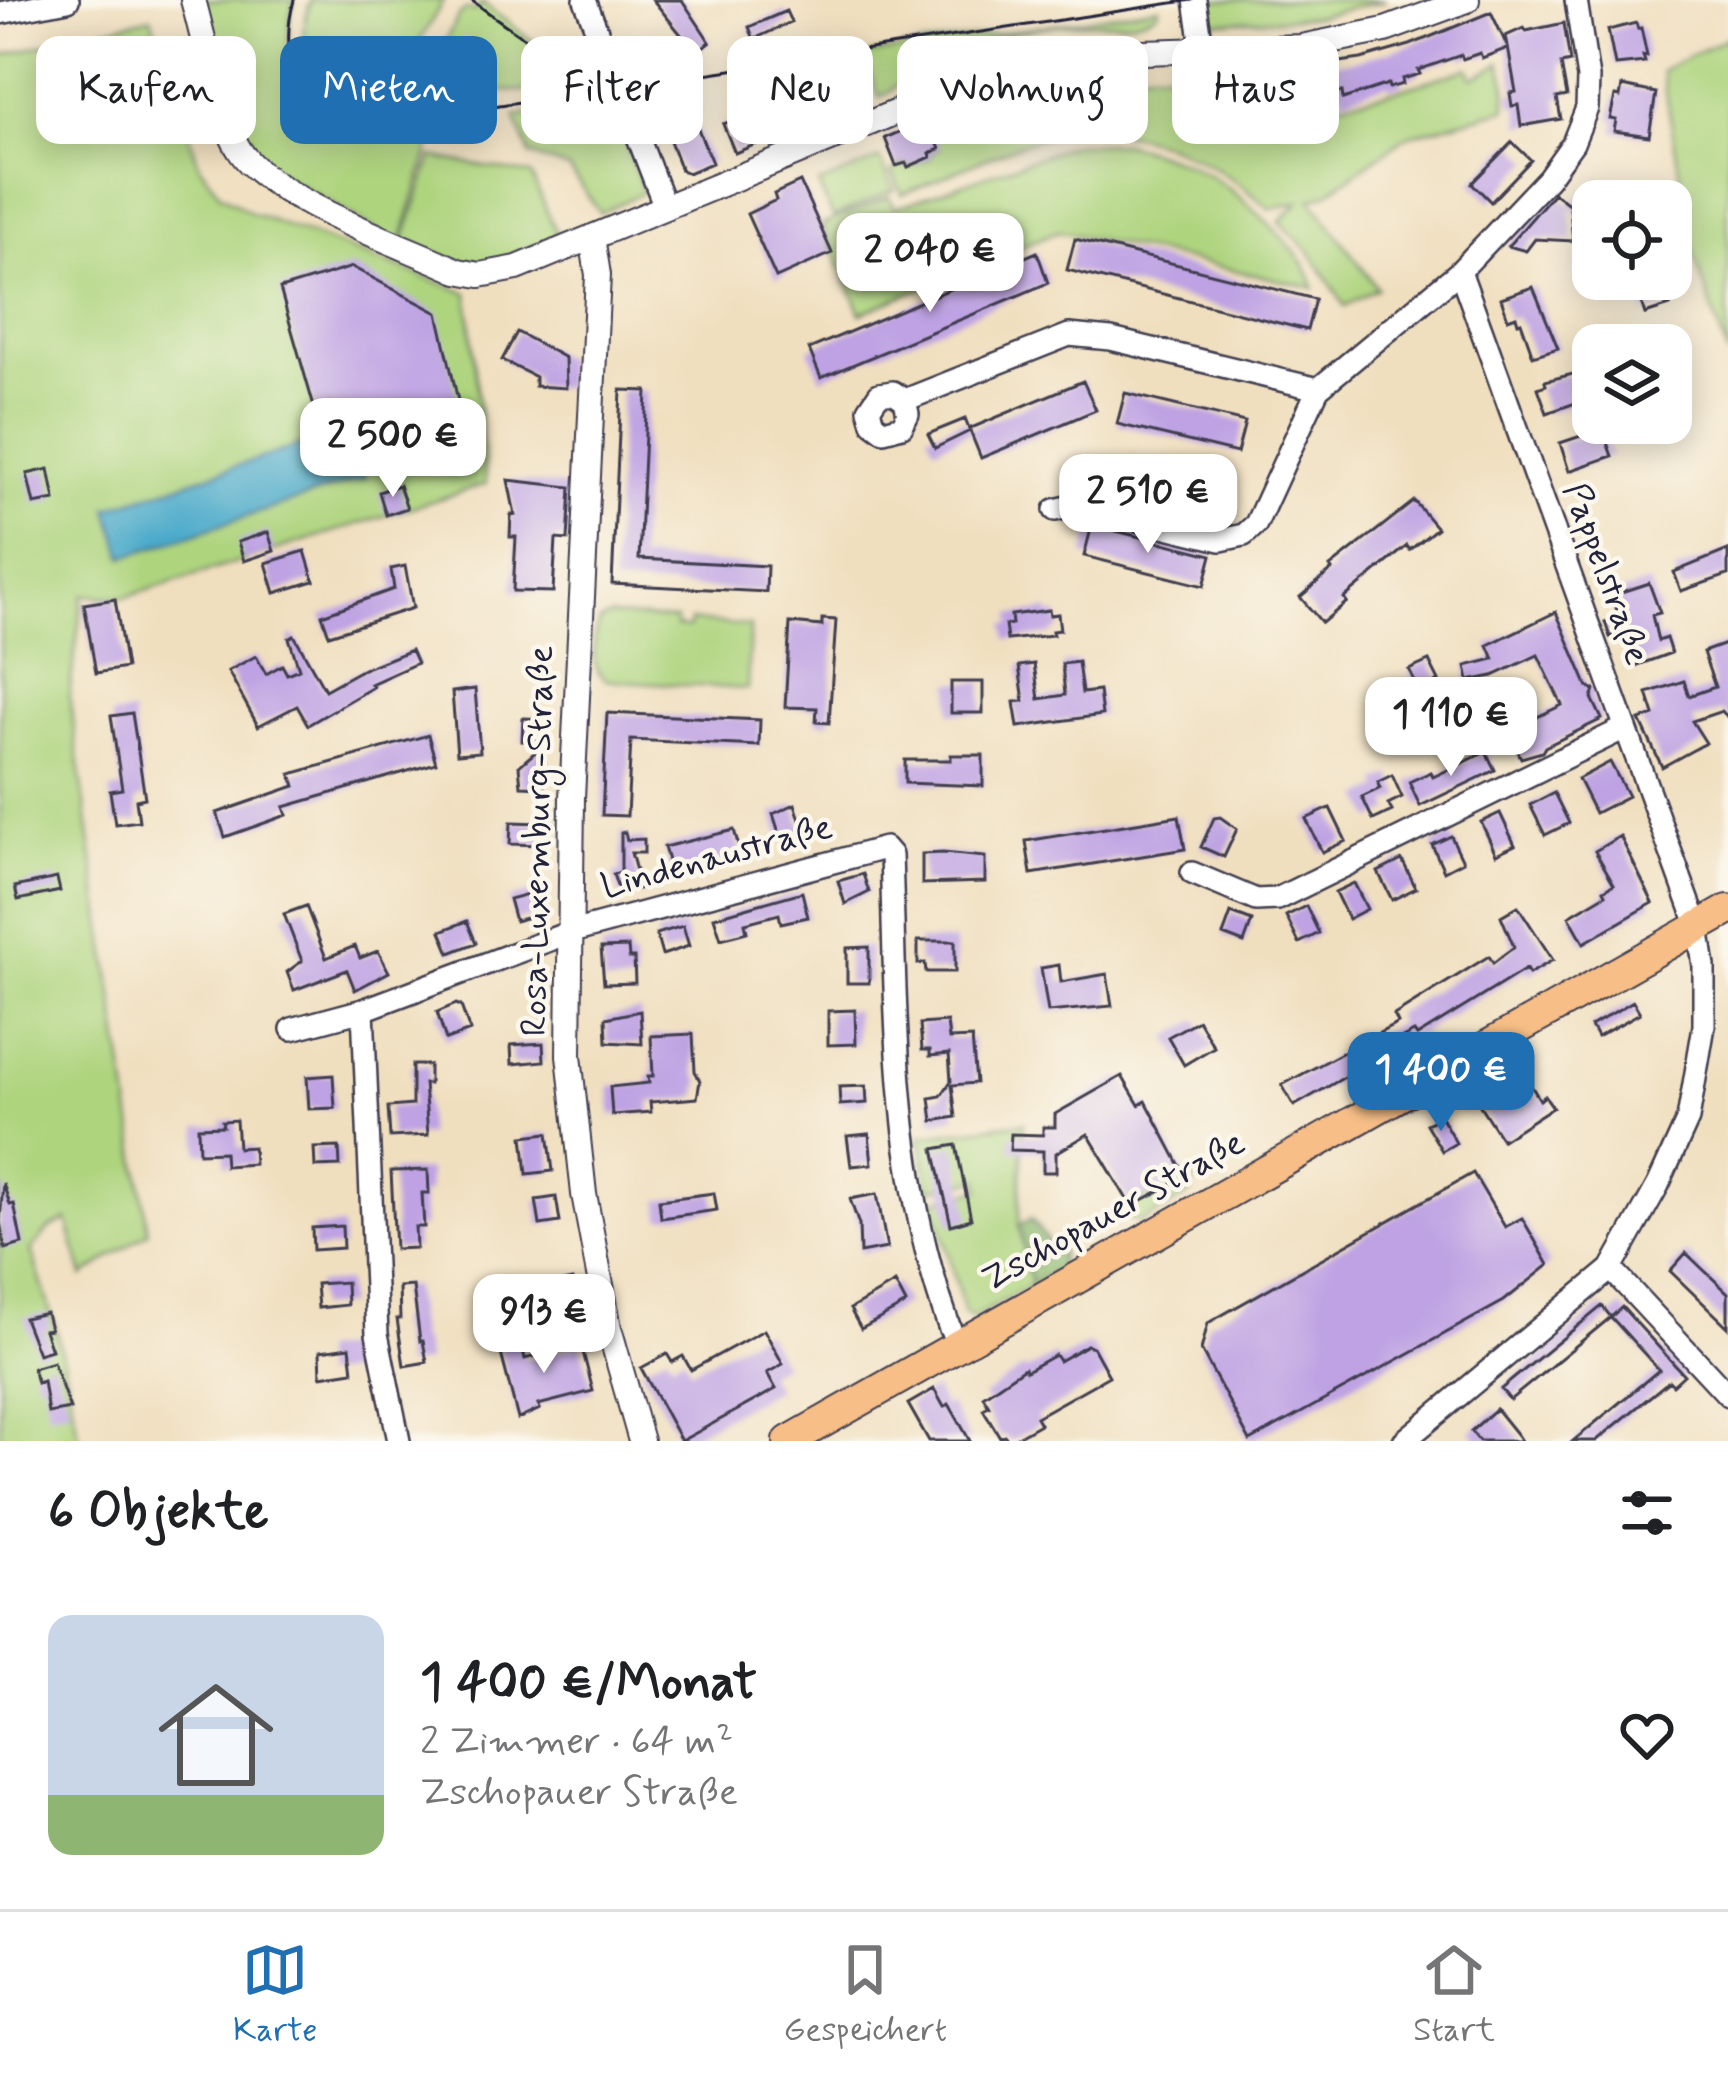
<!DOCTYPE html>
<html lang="de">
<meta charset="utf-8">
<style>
body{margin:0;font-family:Mynerve,sans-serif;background:#f6f6f6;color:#202124;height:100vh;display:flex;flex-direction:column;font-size:45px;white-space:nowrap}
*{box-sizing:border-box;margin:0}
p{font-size:39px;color:#757577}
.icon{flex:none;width:66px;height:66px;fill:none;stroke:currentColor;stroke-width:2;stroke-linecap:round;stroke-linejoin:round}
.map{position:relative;height:1441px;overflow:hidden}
.panel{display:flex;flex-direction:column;background:#fff;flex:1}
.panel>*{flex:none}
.guide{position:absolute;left:36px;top:36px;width:1656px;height:108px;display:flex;gap:24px}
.tools{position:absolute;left:1572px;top:180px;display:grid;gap:24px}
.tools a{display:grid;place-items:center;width:120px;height:120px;border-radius:24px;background:#fff;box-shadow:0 6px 30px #0003;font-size:60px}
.price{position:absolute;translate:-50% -102px;padding:0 27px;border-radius:24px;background:#fff;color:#222;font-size:39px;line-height:78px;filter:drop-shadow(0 3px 6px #0008)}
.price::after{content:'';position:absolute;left:50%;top:72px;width:36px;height:27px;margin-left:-18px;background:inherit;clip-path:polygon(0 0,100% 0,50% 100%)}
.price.selected{background:#1f6fb2;color:#fff}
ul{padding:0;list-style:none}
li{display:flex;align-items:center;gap:36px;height:300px;padding:0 48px}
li+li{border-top:3px solid #e0e0e0}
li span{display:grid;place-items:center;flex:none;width:336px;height:240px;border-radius:24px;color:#555}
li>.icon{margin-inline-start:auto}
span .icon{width:144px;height:144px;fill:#fffc;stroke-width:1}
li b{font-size:51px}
h2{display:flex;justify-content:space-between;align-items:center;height:144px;padding:0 48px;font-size:51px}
.tag{padding:0 42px;border-radius:24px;background:#fff;box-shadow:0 6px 30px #0003;font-size:42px;line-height:108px}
.tag.selected{background:#1f6fb2;color:#fff}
.tab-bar{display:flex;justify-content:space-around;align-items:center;height:168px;border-top:3px solid #e0e0e0;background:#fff;font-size:33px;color:#757577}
.tab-bar a{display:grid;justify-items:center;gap:6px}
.tab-bar .selected{color:#1f6fb2}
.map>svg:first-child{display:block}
.green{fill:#aed47e;stroke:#687b5c;stroke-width:3}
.forest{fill:#8ab66d;stroke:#566c54;stroke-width:3}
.water{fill:#4baaca;stroke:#366682;stroke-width:3}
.building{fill:#bea2e3}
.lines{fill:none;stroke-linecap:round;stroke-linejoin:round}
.minor-casing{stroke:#413e4f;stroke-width:26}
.tertiary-casing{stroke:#413e4f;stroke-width:28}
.primary-casing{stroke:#413e4f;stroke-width:34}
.minor{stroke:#fff;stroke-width:21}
.tertiary{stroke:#fff;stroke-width:24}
.primary{stroke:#f7be87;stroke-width:30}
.tram{stroke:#22223b;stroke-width:3}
.labels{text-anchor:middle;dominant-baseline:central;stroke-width:9;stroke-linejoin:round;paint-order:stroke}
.street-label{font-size:36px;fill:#22223b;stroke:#fbf7ec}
</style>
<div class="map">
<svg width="1728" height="1441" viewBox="0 0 1728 1441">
<rect width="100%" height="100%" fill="#fbf7ec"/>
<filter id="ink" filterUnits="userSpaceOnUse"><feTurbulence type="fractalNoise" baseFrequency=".00833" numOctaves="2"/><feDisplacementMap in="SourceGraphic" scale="24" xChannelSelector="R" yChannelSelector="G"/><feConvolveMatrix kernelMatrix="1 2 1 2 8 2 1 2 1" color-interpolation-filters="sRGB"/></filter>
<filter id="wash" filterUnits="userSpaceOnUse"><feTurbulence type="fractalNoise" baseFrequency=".004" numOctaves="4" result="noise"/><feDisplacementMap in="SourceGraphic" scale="48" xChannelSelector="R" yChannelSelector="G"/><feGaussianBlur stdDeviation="2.7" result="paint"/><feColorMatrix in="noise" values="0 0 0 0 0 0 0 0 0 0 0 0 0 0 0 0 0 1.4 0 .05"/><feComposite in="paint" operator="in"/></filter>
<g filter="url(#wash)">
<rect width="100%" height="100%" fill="#f0dfbf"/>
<!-- green -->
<path class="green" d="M193,0H294C272,79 321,132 402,120L417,137L431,144L400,244L240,151Z
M311,0H444L394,84L390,104C324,113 289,59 311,0Z
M1221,0H1386L1315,17L1209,23L1206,2Z
M482,3L542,48L580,66L582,91H493L413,101L459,15L468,9L475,11Z
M1159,7V11C1135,27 1106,21 1078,23C1025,27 961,44 915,70C900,78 897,90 879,97L869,71L826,87L821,77L761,101L752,74Z
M151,17L199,165L220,194L253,214L468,293L486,484L123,598L83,595L69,696L148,1232L83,1276L67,1220L49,1229L31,1250L56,1329L80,1441H0V56Z
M1728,37V356L1694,256L1662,70Z
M1501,63L1506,84V109L1407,136L1326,194L1311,199L1377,288L1345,306L1311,253L1280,222L1299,202L1270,209C1211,156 1131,116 1049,136C999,149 950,175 902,194L892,172L906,163L909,167L931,158L930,153L939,149L927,120L1018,84L1068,72L1196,71L1195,118C1295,113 1373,102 1468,68L1473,78Z
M611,100L614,108L606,111L611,125L619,124L643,192L600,213L569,169L530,155L515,117Z
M1123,143C1196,162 1225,179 1278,233C1295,252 1307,263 1314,288L1058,231L861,313L822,225L889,197L895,208L1074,144Z
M432,157L531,175L558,236C528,249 490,271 457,263C439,258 421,247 404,240Z
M880,159L894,190L833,217L818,185Z
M610,616L676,620V627L689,628L690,621L750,626L747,689L607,680C590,671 592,640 600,621Z
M1024,1122L1019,1224L1031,1285L973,1318L965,1314L933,1201L981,1189L980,1179L930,1189L920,1136Z
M1186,1177L1194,1180L1191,1194L1140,1223L1127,1217L1131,1206Z"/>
<!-- forest -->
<path class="forest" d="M1031,1219L1051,1246L1061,1243L1059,1269L1031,1285L1019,1225Z"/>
<!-- water -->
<path class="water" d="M349,429L365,478L124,557L108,508Z"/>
<g id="blocks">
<!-- building -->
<path class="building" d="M653,0H682L710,42L695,52Z
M786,11L791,22L754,39L749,27Z
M1491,12L1508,48L1482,58L1480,53L1463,59L1461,55L1418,70L1420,74L1402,79L1403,84L1389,88L1388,84L1343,99L1342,92L1269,101H1222V107L1195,102L1196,71L1283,70L1361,59L1410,45Z
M1564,23L1570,62L1561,64L1567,96L1557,98L1561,119L1521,126L1518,105L1512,106L1510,93L1516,92L1506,36L1524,28L1526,31Z
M1636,23L1638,29L1641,28L1647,56H1643L1645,62L1615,65L1608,30Z
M1622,86L1656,93L1649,136L1614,131L1616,120L1610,119L1615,96L1620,97Z
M747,116L759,143L735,153L723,124Z
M694,119L712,163L688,173L681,170L666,130Z
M927,120L940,149L930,153L931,157L908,167L906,163L896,166L885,138Z
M1512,142L1531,160L1491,202L1472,183Z
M1600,178L1625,201H1593V228L1570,207L1573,241L1535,239L1526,251L1508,246L1554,193L1570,205Z
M800,182L832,253L776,278L747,214L776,200L774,194Z
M1075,239L1315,299L1307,330L1067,270Z
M1037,252L1048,283L821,378L809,349Z
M352,267L438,313L469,449L388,476L368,406L318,421L280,289Z
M1663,285L1670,306L1645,314L1638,293Z
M1533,287L1558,348L1533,356L1521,322L1518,323L1516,316L1508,319L1501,298Z
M517,332L565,358L566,388L535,386V377L502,360Z
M1593,369V397L1547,413L1538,388L1546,385L1545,381Z
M1083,381L1096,410L981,458L970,431L935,448L928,434L965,419L969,429Z
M621,390L647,391L639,559L767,566L766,592L612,584Z
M1125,393L1245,422L1237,453L1117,424Z
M1602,429L1612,456L1569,471L1560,443Z
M49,469L55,500L34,504L27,474Z
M508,480L571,487L568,540L556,539L553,592L513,591L516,537H510L511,515H515Z
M399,485L407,508L386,515L379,492Z
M1414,501L1437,528L1410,550L1407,546L1344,598L1347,602L1322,623L1300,597L1332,570L1330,567Z
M1092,525L1212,555L1204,586L1084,556Z
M268,532L274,551L244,561L238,542Z
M1728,550V575L1681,591L1674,572Z
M305,551L314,581L275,593L266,563Z
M405,566L413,608L329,635L322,615L394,589L391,569Z
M1649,583L1660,613L1652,615L1658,641L1666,638L1671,653L1635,666L1622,632L1610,637L1605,622L1619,617L1612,595Z
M115,599L126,668L96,673L84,604Z
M1049,610L1050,615L1058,614L1060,630L1052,631L1053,635L1007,640L1005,625L1012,624L1011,615Z
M1556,612L1588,687L1595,690L1592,698L1602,719L1545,747L1542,752L1521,758L1508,731L1562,705L1538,655L1493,676L1469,681L1466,666L1494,659L1488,645Z
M822,619L836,620L829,723L816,722L817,708L785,707L790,623L822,626Z
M294,635L325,690L363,669L411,650L417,663L371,684L373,687L308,725L297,706L258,726L228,671L256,656L266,674L282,665L287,674L299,669L289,638Z
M1728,643V719L1722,711L1692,721L1706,743L1662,767L1640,720L1654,715L1647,693L1684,681L1689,696L1715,687L1703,652Z
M1429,661L1439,681L1419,691L1409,670Z
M1078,662L1082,693L1099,691L1102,715L1018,727L1014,702L1024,701L1019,666L1034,664L1039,699L1065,695L1062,664Z
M951,682H983V713H951Z
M475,689L480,752L457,754L452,692Z
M132,713L145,798L136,800L139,821L115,824L110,791L122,789L111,716Z
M607,713L760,720L759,746L631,740L627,816L602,815Z
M523,718L548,719L547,742L522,741Z
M428,735L436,763L284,807L287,815L225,837L217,813L295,786L291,774Z
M546,743L544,787L521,786L519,766Z
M1486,752L1495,770L1420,806L1409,782L1431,772L1433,777Z
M951,755H983V786L905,783V760H951Z
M1610,762L1628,796L1595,813L1578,779Z
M1392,775L1402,797L1388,804L1392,811L1373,820L1362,797L1381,788L1378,782Z
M1554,793L1569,823L1545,835L1530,805Z
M795,804L805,835L782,842L773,814Z
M1330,808L1346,841L1322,852L1306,819Z
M1500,813L1515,845L1496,854L1481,822Z
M1179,816L1185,849L1031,874L1026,841Z
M1220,817L1237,829L1224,857L1201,847L1214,818Z
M511,822L542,823V845L510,844Z
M734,830L741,854L672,875L664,847Z
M625,832L627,840L644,839V853H631L641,888L620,895L613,874L621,872V833Z
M1451,836L1463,861L1444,871L1432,845Z
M1620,836L1653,903L1584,943L1569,916L1606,894L1604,890L1614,884L1595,851Z
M943,853L985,857V882L922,884V854Z
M1402,860L1416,888L1392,900L1378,872Z
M863,874L869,892L845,904L838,881Z
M57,878L60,891L18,900L15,887Z
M1354,883L1367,909L1348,919L1335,892Z
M802,892L808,917L781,923L779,914L745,923L747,932L721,939L714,917Z
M531,893L537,915L515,921L509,899Z
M306,906L326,958L355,946L360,958L378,951L389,972L355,990L347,970L294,990L287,972L302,961L284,914Z
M1306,906L1319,933L1299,943L1286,916Z
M1518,906L1553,960L1529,974L1526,969L1417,1036L1414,1032L1389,1045L1392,1050L1294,1106L1282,1085L1398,1023L1394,1015L1489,956L1493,963L1514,947L1501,916Z
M1231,913L1252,921L1244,943L1223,935Z
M467,921L476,943L450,953L441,931Z
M683,926L689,946L662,955L656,934Z
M918,941H955V972H926L925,963L918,964Z
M628,947L629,958H634L635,983L604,984L601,948Z
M869,947V983H847V948Z
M1059,965L1061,982L1107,974L1112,1006L1048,1012L1041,968Z
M1633,1001L1640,1013L1597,1037L1591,1026Z
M456,1004L461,1006L470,1031L446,1040L437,1012Z
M855,1010L856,1044L828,1045V1011Z
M640,1011L642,1044L607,1042L606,1018Z
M1198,1020L1214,1047L1184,1065L1168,1037Z
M947,1022L949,1039L972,1038L976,1083L952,1085L956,1117L933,1121L930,1098L941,1096L951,1081L949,1054L930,1056V1050H922L920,1024Z
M693,1034L695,1071L700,1081L697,1098L650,1102L651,1112L612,1115L610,1087L649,1083L648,1076H653L651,1036Z
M543,1043L544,1061L512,1064L511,1045Z
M412,1065H429V1084H424L428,1135L390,1137L388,1107L412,1105Z
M1522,1071L1540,1100L1545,1096L1553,1107L1502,1140L1477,1101Z
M333,1075L335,1108L309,1109L307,1077Z
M1122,1076L1139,1105L1146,1101L1186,1177L1131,1206L1088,1134L1056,1153V1172H1043V1151L1010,1150L1011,1134L1043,1135V1127H1055V1114Z
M866,1086L867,1103L840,1105L839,1087Z
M1441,1117L1456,1143L1442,1151L1426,1124Z
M236,1120L238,1148L253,1147L254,1164L225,1166L224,1152L199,1153L198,1127L223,1126L222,1121Z
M548,1133L553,1171L527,1174L523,1136Z
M869,1134L872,1164L851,1166L847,1136Z
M956,1145L971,1219L951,1225L934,1149Z
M339,1147L340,1166L315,1167L314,1148Z
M428,1170L429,1193H422L424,1227H415L416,1248L395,1249L391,1171Z
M1473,1173L1505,1227L1522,1218L1549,1265L1504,1301L1250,1441L1201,1350L1208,1323Z
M3,1183L10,1205L14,1204L22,1244L5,1249L0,1222Z
M714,1193L717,1210L661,1218L659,1200Z
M877,1194L887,1248L860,1253L859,1225L850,1199Z
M556,1197L560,1222L540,1225L536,1200Z
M342,1226L343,1248L313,1250L312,1228Z
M1686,1253L1728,1293V1327L1670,1271Z
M572,1280L579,1313L550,1319L543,1286Z
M346,1282L347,1305L318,1308L316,1284Z
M895,1283L906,1304L861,1329L850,1309Z
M413,1286L420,1341H423L427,1362L404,1366L397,1319H400L399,1287Z
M1602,1306L1611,1317L1510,1400L1501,1389Z
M1622,1307L1684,1375L1673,1385L1669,1381L1596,1441H1573L1659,1370L1611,1317Z
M46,1313L50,1329L44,1330L51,1350L38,1354L24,1318Z
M764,1330L783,1364L767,1373L776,1389L681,1441L641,1368L667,1354L672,1362L683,1356L691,1370Z
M520,1337L525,1359L581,1344L593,1391L538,1405L540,1409L518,1419L498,1342Z
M1087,1345L1093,1347L1109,1376L1036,1417L1040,1424L1010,1441L1004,1435L1000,1437L983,1409L989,1406L983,1396L1024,1368L1026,1371L1055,1355L1059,1361Z
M350,1347L353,1371L321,1376L320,1351Z
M53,1362L70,1409L48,1413L43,1381L37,1383L33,1368Z
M934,1389L944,1407L949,1404L970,1441H929L908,1404Z
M1496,1409L1517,1435L1521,1441H1479L1471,1431Z"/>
</g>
</g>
<g filter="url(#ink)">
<use href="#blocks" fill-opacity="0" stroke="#413e4f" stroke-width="3"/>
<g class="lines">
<!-- minor casing -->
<g class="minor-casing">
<path id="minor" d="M585,0L665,207
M1195,0L1203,53
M0,13L68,0
M905,400L908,414L902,426L884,431L873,423L869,409L879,394L893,392L905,400L1069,335L1111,339L1318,389
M1055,510L1076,505L1221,540L1244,535L1256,524L1318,389L1460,271L1548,178L1573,143L1587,108L1588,78L1576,0
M1192,873L1256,900L1277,899L1625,728
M363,1010L377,1334L399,1441
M292,1029L363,1010L568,933L885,848L891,855C897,1024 892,1167 950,1329
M1611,1269L1728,1395
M1404,1441L1611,1269L1658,1185L1688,1119L1704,1026V966L1698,927L1460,271"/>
</g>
<!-- tertiary casing -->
<g class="tertiary-casing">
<path id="tertiary" d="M193,0C205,41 218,117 240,151C272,200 403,245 458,271L480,275L517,268L984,76L1080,54L1301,47L1385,30L1467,0
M592,237L598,275L572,798L569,1055L584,1194L609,1328L641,1441"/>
</g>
<!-- primary casing -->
<g class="primary-casing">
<path id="primary" d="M789,1441L1728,910"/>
</g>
<!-- minor -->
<use href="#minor" class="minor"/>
<!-- tertiary -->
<use href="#tertiary" class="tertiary"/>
<!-- primary -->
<use href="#primary" class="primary"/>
<!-- tram -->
<path class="tram" d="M294,0C276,66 305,116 375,124L1192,0
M471,0C521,36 566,74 630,76"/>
</g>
</g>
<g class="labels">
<!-- street labels -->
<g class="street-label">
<text transform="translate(1605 574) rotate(70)">Pappelstraße</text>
<text transform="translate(539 841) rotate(-89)">Rosa-Luxemburg-Straße</text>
<text transform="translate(717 858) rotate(-15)">Lindenaustraße</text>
<text transform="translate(1114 1212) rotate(-29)">Zschopauer Straße</text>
</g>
</g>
</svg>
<div class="tools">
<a><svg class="icon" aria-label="locate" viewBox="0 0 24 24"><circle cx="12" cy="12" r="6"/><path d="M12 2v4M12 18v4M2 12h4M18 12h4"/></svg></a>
<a><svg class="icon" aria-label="layers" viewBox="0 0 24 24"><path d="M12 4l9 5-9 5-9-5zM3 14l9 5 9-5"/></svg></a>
</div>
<b class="price" style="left:930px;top:315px">2 040 €</b>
<b class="price" style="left:393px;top:500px">2 500 €</b>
<b class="price" style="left:1148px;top:556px">2 510 €</b>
<b class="price" style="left:1451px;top:779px">1 110 €</b>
<b class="price selected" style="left:1441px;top:1134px">1 400 €</b>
<b class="price" style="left:544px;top:1376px">913 €</b>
<div class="guide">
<a class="tag">Kaufen</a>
<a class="tag selected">Mieten</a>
<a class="tag">Filter</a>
<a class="tag">Neu</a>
<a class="tag">Wohnung</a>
<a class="tag">Haus</a>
</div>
</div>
<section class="panel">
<h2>6 Objekte<svg class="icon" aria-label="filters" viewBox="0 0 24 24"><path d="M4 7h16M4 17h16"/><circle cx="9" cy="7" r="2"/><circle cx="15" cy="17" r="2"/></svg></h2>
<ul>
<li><span style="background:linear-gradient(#c9d6e8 75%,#8fb573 0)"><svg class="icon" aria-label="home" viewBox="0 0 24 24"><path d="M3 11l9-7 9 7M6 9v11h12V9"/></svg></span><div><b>1 400 €/Monat</b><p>2 Zimmer · 64 m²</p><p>Zschopauer Straße</p></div><svg class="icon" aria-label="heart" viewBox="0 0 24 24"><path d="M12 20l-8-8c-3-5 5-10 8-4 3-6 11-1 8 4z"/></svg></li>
</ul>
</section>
<nav class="tab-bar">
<a class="selected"><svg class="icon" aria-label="map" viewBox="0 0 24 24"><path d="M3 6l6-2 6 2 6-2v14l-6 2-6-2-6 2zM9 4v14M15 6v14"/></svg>Karte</a>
<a><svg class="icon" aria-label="saved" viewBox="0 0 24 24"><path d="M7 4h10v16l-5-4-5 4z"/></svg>Gespeichert</a>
<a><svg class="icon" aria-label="home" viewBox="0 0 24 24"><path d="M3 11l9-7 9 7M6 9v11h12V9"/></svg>Start</a>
</nav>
